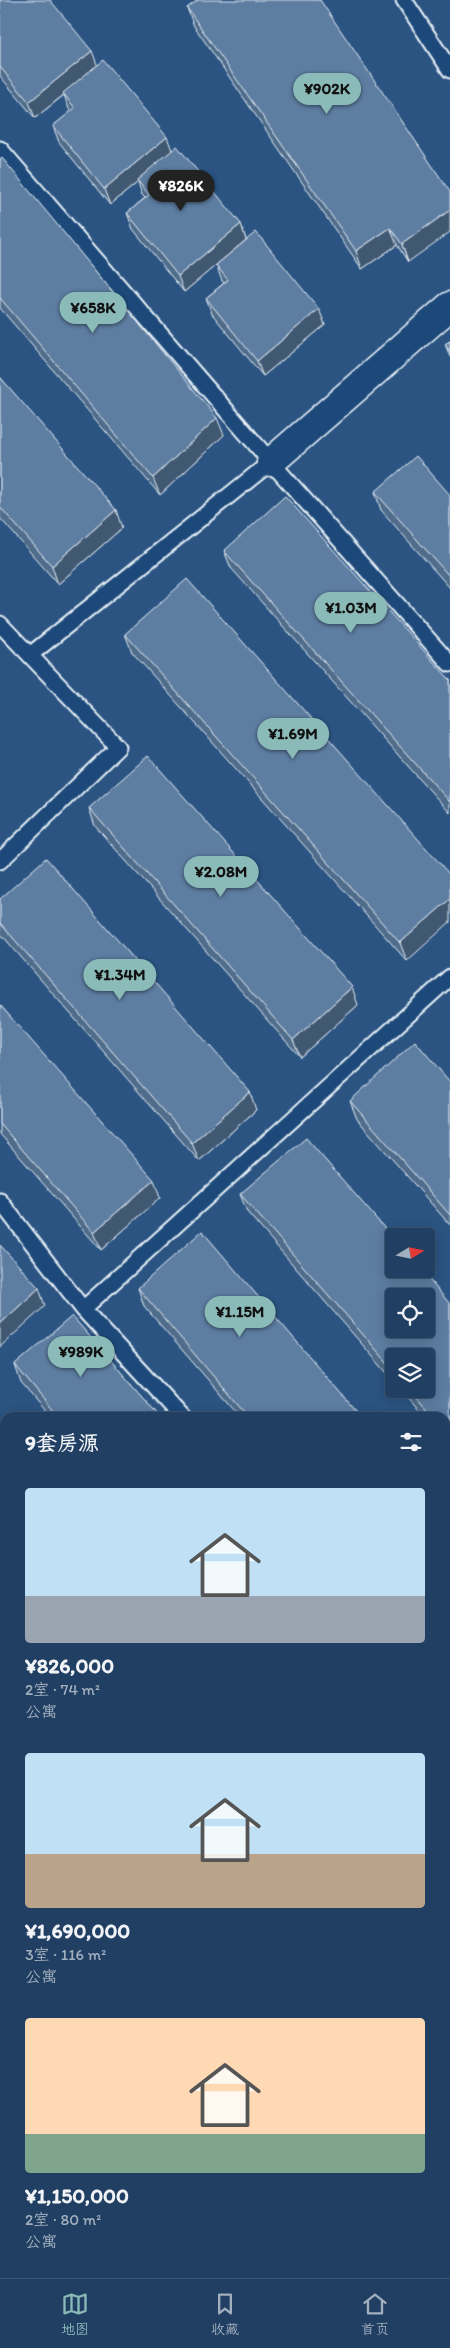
<!DOCTYPE html>
<html lang="zh">
<meta charset="utf-8">
<style>
body{margin:0;font-family:Itim,"LXGW WenKai TC",sans-serif;background:#284668;color:#f1f3f6;height:100vh;display:flex;flex-direction:column;font-size:19px;white-space:nowrap}
*{box-sizing:border-box;margin:0}
p{font-size:16px;color:#a2afbe}
.icon{flex:none;width:28px;height:28px;fill:none;stroke:currentColor;stroke-width:2;stroke-linecap:round;stroke-linejoin:round}
.map{position:relative;flex:1;overflow:hidden}
.details{position:absolute;left:0px;top:1412px;width:450px;height:866px;display:flex;flex-direction:column;background:#203f62;border-radius:15px 15px 0 0;box-shadow:0 2px 12px #0003,0 0 0 1px #3d5877}
.details>*{flex:none}
.needle{width:32px;rotate:80deg}
.buttons{position:absolute;left:385px;top:1228px;display:grid;gap:10px}
.buttons a{display:grid;place-items:center;width:50px;height:50px;border-radius:5px;background:#203f62;box-shadow:0 2px 12px #0003,0 0 0 1px #3d5877;font-size:25px}
.price{position:absolute;translate:-50% -42px;padding:0 11px;border-radius:18px;background:#8bbbb9;color:#111;font-size:16px;line-height:32px;filter:drop-shadow(0 1px 2px #0008)}
.price::after{content:'';position:absolute;left:50%;top:30px;width:15px;height:11px;margin-left:-8px;background:inherit;clip-path:polygon(0 0,100% 0,50% 100%)}
.price.active{background:#222;color:#fff}
ul{padding:0;list-style:none}
li{display:grid;align-content:center;gap:10px;height:265px;padding:0 25px}
li span{display:grid;place-items:center;height:155px;border-radius:5px;color:#555}
li>.icon{margin-inline-start:auto}
span .icon{width:90px;height:90px;fill:#fffc;stroke-width:1}
li b{font-size:21px}
h2{display:flex;justify-content:space-between;align-items:center;height:60px;padding:0 25px;font-size:21px}
.tab-bar{display:flex;justify-content:space-around;align-items:center;height:70px;border-top:1px solid #3d5877;background:#203f62;font-size:14px;color:#a2afbe}
.tab-bar a{display:grid;justify-items:center;gap:2px}
.tab-bar .active{color:#8bbbb9}
.map>svg:first-child{display:block}
.built{fill:#3a608b}
.lines{fill:none;stroke-linecap:round;stroke-linejoin:round}
.service-casing{stroke:#e8f1f8;stroke-width:19}
.minor-casing{stroke:#e8f1f8;stroke-width:31}
.secondary-casing{stroke:#e8f1f8;stroke-width:31}
.service{stroke:#1f4a7a;stroke-width:15}
.minor{stroke:#1f4a7a;stroke-width:28}
.secondary{stroke:#1f4a7a;stroke-width:28}
.wall{fill:#506c8a;stroke:#e8f1f8}
.shaded-wall{fill:#415871;stroke:#e8f1f8}
.building{fill:#5d7da1;stroke:#e8f1f8;fill-rule:evenodd}
</style>
<div class="map">
<svg width="450" height="2278" viewBox="0 0 450 2278">
<rect width="100%" height="100%" fill="#2b5482"/>
<filter id="ink" filterUnits="userSpaceOnUse"><feTurbulence type="fractalNoise" baseFrequency=".02" numOctaves="2"/><feDisplacementMap in="SourceGraphic" scale="10" xChannelSelector="R" yChannelSelector="G"/><feConvolveMatrix kernelMatrix="1 2 1 2 8 2 1 2 1" color-interpolation-filters="sRGB"/></filter>
<g filter="url(#ink)">
<!-- built -->
<path class="built" d="M0,1414L5,1422V1650L0,1653Z"/>
<g class="lines">
<!-- service casing -->
<g class="service-casing">
<path id="service" d="M404,0L450,70
M0,149L271,462L450,664
M0,624L118,747L0,861
M30,655L271,462
M0,1201L83,1309L183,1418
M83,1309L450,977
M445,1704L450,1709
M0,1884L5,1881
M445,2015L450,2010
M445,2103L450,2099
M139,2278L144,2274
M242,2278L247,2274"/>
</g>
<!-- minor casing -->
<g class="minor-casing">
<path id="minor" d="M271,462L450,306"/>
</g>
<!-- secondary casing -->
<g class="secondary-casing">
<path id="secondary" d="M445,2059L450,2055
M190,2278L195,2274"/>
</g>
<!-- service -->
<use href="#service" class="service"/>
<!-- minor -->
<use href="#minor" class="minor"/>
<!-- secondary -->
<use href="#secondary" class="secondary"/>
</g>
<!-- wall -->
<path class="wall" d="M0,0L97,65L172,150L241,224L246,240L325,325L263,376L212,314L206,298L224,283L222,281L216,265L184,292L133,229L127,213L145,198L142,195L138,182L110,205L59,142L53,126L71,112L69,109L64,95L35,118L0,76Z
M320,0L408,262L397,245L362,269L194,26L187,8Z
M0,160L224,435L160,495L0,308Z
M450,341V357L445,344Z
M0,377L122,528L58,584L0,518Z
M375,492L450,495V588L381,510Z
M224,551L450,680V813L231,568Z
M125,634L450,875L407,961L132,652Z
M89,808L358,1005L300,1057L95,826Z
M0,899L256,1110L199,1161L0,933Z
M0,1005L160,1198L101,1250L0,1134Z
M450,1082V1225L357,1119L350,1101Z
M240,1194L450,1304V1446L445,1440V1418H426L401,1389H426L394,1356V1381L247,1212Z
M138,1288L362,1418H241L144,1306Z
M15,1365L161,1418H51L21,1383Z
M445,1513L450,1519V1660L445,1654Z
M5,1653V1687L0,1681V1657Z
M5,1890V1913L0,1900V1895Z
M0,1992L5,1998V2116L0,2110Z
M450,2133V2251L445,2254V2136Z
M5,2228V2248L0,2234V2232Z
M26,2274H77L72,2278H29Z
M329,2274H412L405,2278H332Z"/>
<!-- shaded-wall -->
<path class="shaded-wall" d="M92,51L98,67L35,118L29,102Z
M167,137L173,153L137,180L138,182L110,205L104,189Z
M450,210V232L408,262L402,244Z
M241,224L246,240L184,292L178,276Z
M390,228L397,245L362,269L356,251Z
M319,309L325,325L263,376L257,361Z
M217,418L224,435L160,495L153,478Z
M116,510L122,528L58,584L52,566Z
M450,899V922L407,961L400,943Z
M352,987L358,1005L300,1057L293,1040Z
M250,1092L256,1110L199,1161L192,1143Z
M154,1180L160,1198L101,1250L94,1232Z
M39,1288L45,1306L0,1347V1324Z
M5,1598V1618L0,1621V1601Z
M5,1829V1850L0,1854V1834Z
M450,1935V1956L445,1960V1939Z
M52,2274H77L72,2278H46Z"/>
<!-- building -->
<path class="building" d="M0,0H50L92,51L29,102L0,67Z
M198,0H320L450,192V210L402,244L390,228L356,251L187,8Z
M103,60L167,137L104,189L53,126L75,108L63,93Z
M177,146L241,224L178,276L127,213L149,195L137,180Z
M2,158L217,418L153,478L0,298V160Z
M256,232L319,309L257,361L206,298L228,280L216,265Z
M450,341V352L445,344Z
M0,377L116,510L52,566L0,507Z
M416,456L450,495V577L375,492Z
M285,496L450,680V802L224,551Z
M187,579L450,875V899L400,943L125,634Z
M148,756L352,987L293,1040L89,808Z
M46,858L250,1092L192,1143L0,923V899Z
M0,1005L154,1180L94,1232L0,1124Z
M415,1041L450,1082V1215L350,1101Z
M306,1138L394,1239V1269H420L450,1304V1435L445,1429V1418H435L410,1389H426V1356H394V1370L240,1194ZM394,1296H426V1329H394Z
M202,1231L362,1418H249L138,1288Z
M0,1245L39,1288L0,1324Z
M72,1316L161,1418H59L15,1365Z
M0,1477L5,1485V1598L0,1601Z
M445,1513L450,1519V1649L445,1643Z
M5,1653V1678L0,1672V1657Z
M0,1758L5,1764V1829L0,1834Z
M446,1837L450,1842V1935L445,1939V1838Z
M5,1890V1904L0,1897V1895Z
M0,1992L5,1998V2107L0,2100Z
M450,2133V2231L445,2234V2136Z
M5,2228V2239L0,2233V2232Z
M32,2274H52L46,2278H36Z
M334,2274H379L372,2278H337Z"/>
</g>
</svg>
<div class="buttons">
<a><svg class="needle" viewBox="-14 -14 28 28"><path d="M0-13l5 13h-10z" fill="#e53935"/><path d="M0 13l5-13h-10z" fill="#a2afbe"/></svg></a>
<a><svg class="icon" aria-label="locate" viewBox="0 0 24 24"><circle cx="12" cy="12" r="6"/><path d="M12 2v4M12 18v4M2 12h4M18 12h4"/></svg></a>
<a><svg class="icon" aria-label="layers" viewBox="0 0 24 24"><path d="M12 4l9 5-9 5-9-5zM3 14l9 5 9-5"/></svg></a>
</div>
<b class="price" style="left:327px;top:115px">¥902K</b>
<b class="price active" style="left:181px;top:212px">¥826K</b>
<b class="price" style="left:93px;top:334px">¥658K</b>
<b class="price" style="left:351px;top:634px">¥1.03M</b>
<b class="price" style="left:293px;top:760px">¥1.69M</b>
<b class="price" style="left:221px;top:898px">¥2.08M</b>
<b class="price" style="left:120px;top:1001px">¥1.34M</b>
<b class="price" style="left:240px;top:1338px">¥1.15M</b>
<b class="price" style="left:81px;top:1378px">¥989K</b>
<section class="details">
<h2>9套房源<svg class="icon" aria-label="filters" viewBox="0 0 24 24"><path d="M4 7h16M4 17h16"/><circle cx="9" cy="7" r="2"/><circle cx="15" cy="17" r="2"/></svg></h2>
<ul>
<li><span style="background:linear-gradient(#bfe0f5 70%,#9aa5b1 0)"><svg class="icon" aria-label="home" viewBox="0 0 24 24"><path d="M3 11l9-7 9 7M6 9v11h12V9"/></svg></span><div><b>¥826,000</b><p>2室 · 74 m²</p><p>公寓</p></div></li>
<li><span style="background:linear-gradient(#bfe0f5 65%,#b9a48a 0)"><svg class="icon" aria-label="home" viewBox="0 0 24 24"><path d="M3 11l9-7 9 7M6 9v11h12V9"/></svg></span><div><b>¥1,690,000</b><p>3室 · 116 m²</p><p>公寓</p></div></li>
<li><span style="background:linear-gradient(#ffd9b3 75%,#7fa58c 0)"><svg class="icon" aria-label="home" viewBox="0 0 24 24"><path d="M3 11l9-7 9 7M6 9v11h12V9"/></svg></span><div><b>¥1,150,000</b><p>2室 · 80 m²</p><p>公寓</p></div></li>
</ul>
</section>
</div>
<nav class="tab-bar">
<a class="active"><svg class="icon" aria-label="map" viewBox="0 0 24 24"><path d="M3 6l6-2 6 2 6-2v14l-6 2-6-2-6 2zM9 4v14M15 6v14"/></svg>地图</a>
<a><svg class="icon" aria-label="saved" viewBox="0 0 24 24"><path d="M7 4h10v16l-5-4-5 4z"/></svg>收藏</a>
<a><svg class="icon" aria-label="home" viewBox="0 0 24 24"><path d="M3 11l9-7 9 7M6 9v11h12V9"/></svg>首页</a>
</nav>
